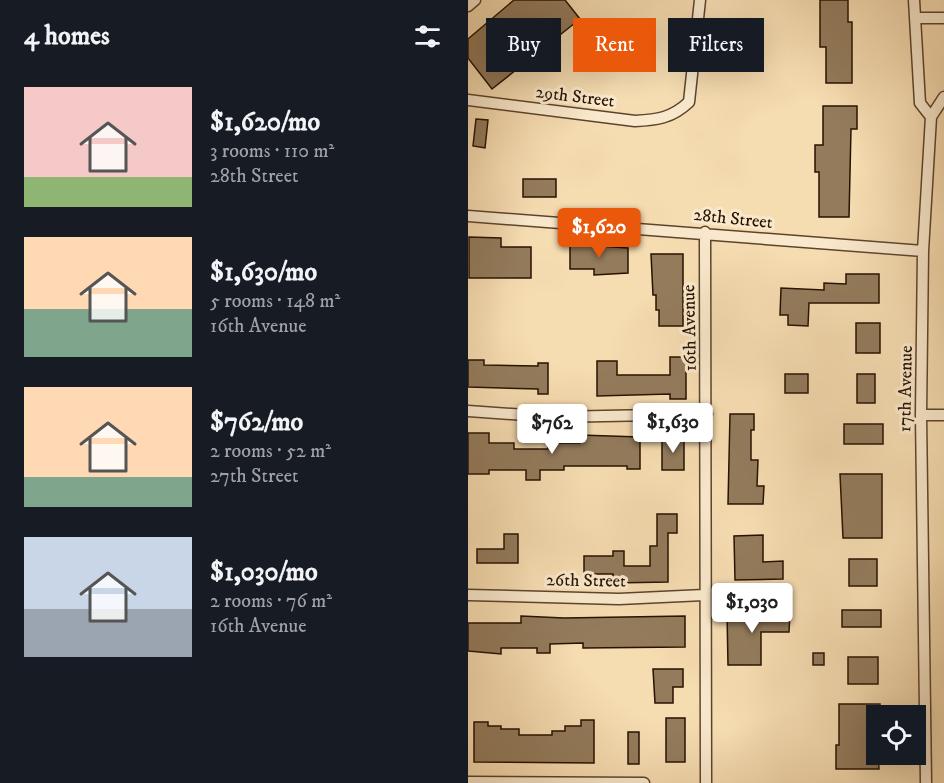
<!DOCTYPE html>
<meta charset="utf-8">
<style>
body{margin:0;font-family:"IM FELL DW Pica",serif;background:#20242c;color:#f1f3f6;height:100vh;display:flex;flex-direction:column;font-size:22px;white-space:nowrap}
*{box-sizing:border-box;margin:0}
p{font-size:20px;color:#9ea1a6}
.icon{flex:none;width:33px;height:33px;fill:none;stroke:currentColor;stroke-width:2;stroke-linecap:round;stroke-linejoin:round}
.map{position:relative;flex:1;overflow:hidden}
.details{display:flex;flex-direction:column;background:#171b24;width:468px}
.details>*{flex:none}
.hud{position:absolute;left:18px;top:18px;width:368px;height:54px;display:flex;gap:12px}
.controls{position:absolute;left:398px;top:705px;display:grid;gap:12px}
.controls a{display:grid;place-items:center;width:60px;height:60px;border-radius:0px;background:#171b24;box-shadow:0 6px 24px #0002;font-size:30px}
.price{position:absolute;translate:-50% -51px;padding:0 14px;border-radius:6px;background:#fff;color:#222;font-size:20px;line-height:39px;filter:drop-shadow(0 2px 3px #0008)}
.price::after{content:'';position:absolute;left:50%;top:36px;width:18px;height:14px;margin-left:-9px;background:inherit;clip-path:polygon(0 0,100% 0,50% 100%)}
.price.current{background:#ea580c;color:#fff}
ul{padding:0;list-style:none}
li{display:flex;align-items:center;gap:18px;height:150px;padding:0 24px}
li span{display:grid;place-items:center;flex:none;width:168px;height:120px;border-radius:0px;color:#555}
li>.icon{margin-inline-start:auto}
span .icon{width:72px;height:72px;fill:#fffc;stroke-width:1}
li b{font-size:26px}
h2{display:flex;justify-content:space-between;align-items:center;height:72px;padding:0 24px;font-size:26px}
.pill{padding:0 21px;border-radius:0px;background:#171b24;box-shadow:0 6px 24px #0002;font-size:21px;line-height:54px}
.pill.current{background:#ea580c;color:#fff}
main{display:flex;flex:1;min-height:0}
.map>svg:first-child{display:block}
.building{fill:#937b5c;stroke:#281200;stroke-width:1.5}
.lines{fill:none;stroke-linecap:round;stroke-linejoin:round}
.minor-casing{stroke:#5c442c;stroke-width:13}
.minor{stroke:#f9e8cc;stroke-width:10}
.labels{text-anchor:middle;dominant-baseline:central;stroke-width:6;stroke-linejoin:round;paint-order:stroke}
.street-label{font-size:18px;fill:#281200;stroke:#f9e8cc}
</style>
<main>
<section class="details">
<h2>4 homes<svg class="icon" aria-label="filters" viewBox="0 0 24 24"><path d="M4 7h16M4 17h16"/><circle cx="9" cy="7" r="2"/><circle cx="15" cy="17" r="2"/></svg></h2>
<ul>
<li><span style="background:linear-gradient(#f6c9c9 75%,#8fb573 0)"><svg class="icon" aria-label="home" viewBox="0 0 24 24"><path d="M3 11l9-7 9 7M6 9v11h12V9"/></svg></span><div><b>$1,620/mo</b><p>3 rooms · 110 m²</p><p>28th Street</p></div></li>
<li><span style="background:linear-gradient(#ffd9b3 60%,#7fa58c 0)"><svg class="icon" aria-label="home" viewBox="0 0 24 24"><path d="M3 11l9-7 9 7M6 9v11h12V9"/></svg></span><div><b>$1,630/mo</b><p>5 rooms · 148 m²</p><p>16th Avenue</p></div></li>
<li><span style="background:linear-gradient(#ffd9b3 75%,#7fa58c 0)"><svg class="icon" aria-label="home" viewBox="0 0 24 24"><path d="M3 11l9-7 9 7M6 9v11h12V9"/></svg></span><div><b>$762/mo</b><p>2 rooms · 52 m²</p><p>27th Street</p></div></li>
<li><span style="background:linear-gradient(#c9d6e8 60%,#9aa5b1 0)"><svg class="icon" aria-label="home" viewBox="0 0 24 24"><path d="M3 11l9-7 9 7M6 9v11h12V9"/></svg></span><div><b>$1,030/mo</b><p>2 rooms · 76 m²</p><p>16th Avenue</p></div></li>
</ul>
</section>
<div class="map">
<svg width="476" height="783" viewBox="0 0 476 783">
<rect width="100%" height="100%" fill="#f6dcb1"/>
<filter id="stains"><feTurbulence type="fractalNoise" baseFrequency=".00333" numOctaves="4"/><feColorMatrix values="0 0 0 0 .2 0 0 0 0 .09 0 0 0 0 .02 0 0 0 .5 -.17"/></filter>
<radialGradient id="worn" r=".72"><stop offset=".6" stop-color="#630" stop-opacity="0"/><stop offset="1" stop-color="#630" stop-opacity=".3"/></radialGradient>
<!-- building -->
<path class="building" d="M46,0H97L112,19L24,89L0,58V39Z
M352,0H380V22H384V83H358V47H352Z
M355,106H389V129H383L381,217H351V172H347V145H355Z
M8,119L20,120L17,148L5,146Z
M55,179H88V197H55Z
M1,237L33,238V247H63V278H1Z
M102,244L160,248V273L126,275V269H102Z
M183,254H215V326H191V310H188V295H185Z
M378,274H411V303H341L340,326L320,325V315H312L313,288L356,290V283L378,284Z
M388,323H412V353H388Z
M202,357H218V399H202V394L129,396V361H149V375H202Z
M0,360H16V365L70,366V363H80V394H70V389L0,387Z
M317,374H340V393H317Z
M389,374H407V403H389Z
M262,414H286V430H283V460H290L289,486H296L295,504H260Z
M376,424H415V444H376Z
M0,433H21V443H46V449H80V443H112V435L172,437V469H159V466H96V470H72V480H58V470H21V474H0Z
M194,439H216V470H194Z
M372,474H414V538H375Z
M189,514H209V533H200V582L145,583V574H116V556H145V551H156V566H182V546H189Z
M36,534H50V563H9V549H36Z
M295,535V562L315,561V579L267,580L266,536Z
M381,559H409V586H381Z
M374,610H413V627H374Z
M259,612H322L321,632H293V665H260Z
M53,616L96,618L217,616V647L115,648V643L82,644V653H69V648H33V654L0,651V623H53Z
M345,653H356V665H345Z
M380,657H410V684H380Z
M185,669H215V687H205V703H187Z
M371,704H412V716H408L411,769H368V745H371Z
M198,718H217V762H198Z
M113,720H126V763L6,762V722H20V726H33V729H51V735H84V731H97V726H113Z
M160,732H171V764H160Z"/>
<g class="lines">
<!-- minor casing -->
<g class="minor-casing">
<path id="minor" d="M446,0L452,103L463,117L455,251L453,415L458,783
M0,6L7,0
M448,18H476
M0,100L167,121C189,120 204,118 221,102L232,0
M463,117L476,97
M0,216L455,251
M237,232L238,783
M0,411L85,417L239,414
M453,415H476
M0,595L151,599L236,595
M0,782L176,783"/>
</g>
<!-- minor -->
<use href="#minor" class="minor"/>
</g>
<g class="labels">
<!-- street labels -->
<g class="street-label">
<text transform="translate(107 97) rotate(7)">29th Street</text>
<text transform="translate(265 219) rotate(6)">28th Street</text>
<text transform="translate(222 328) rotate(-91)">16th Avenue</text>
<text transform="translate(438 389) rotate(-89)">17th Avenue</text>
<text transform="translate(118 581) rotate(1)">26th Street</text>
</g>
</g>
<rect width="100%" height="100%" filter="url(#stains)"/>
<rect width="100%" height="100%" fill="url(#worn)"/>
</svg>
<div class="controls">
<a><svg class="icon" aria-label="locate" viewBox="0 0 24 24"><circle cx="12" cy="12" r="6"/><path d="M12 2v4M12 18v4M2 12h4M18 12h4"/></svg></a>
</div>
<b class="price current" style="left:131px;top:259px">$1,620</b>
<b class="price" style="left:205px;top:454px">$1,630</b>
<b class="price" style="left:84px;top:455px">$762</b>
<b class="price" style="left:284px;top:634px">$1,030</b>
<div class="hud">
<a class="pill">Buy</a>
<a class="pill current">Rent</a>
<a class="pill">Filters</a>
</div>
</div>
</main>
